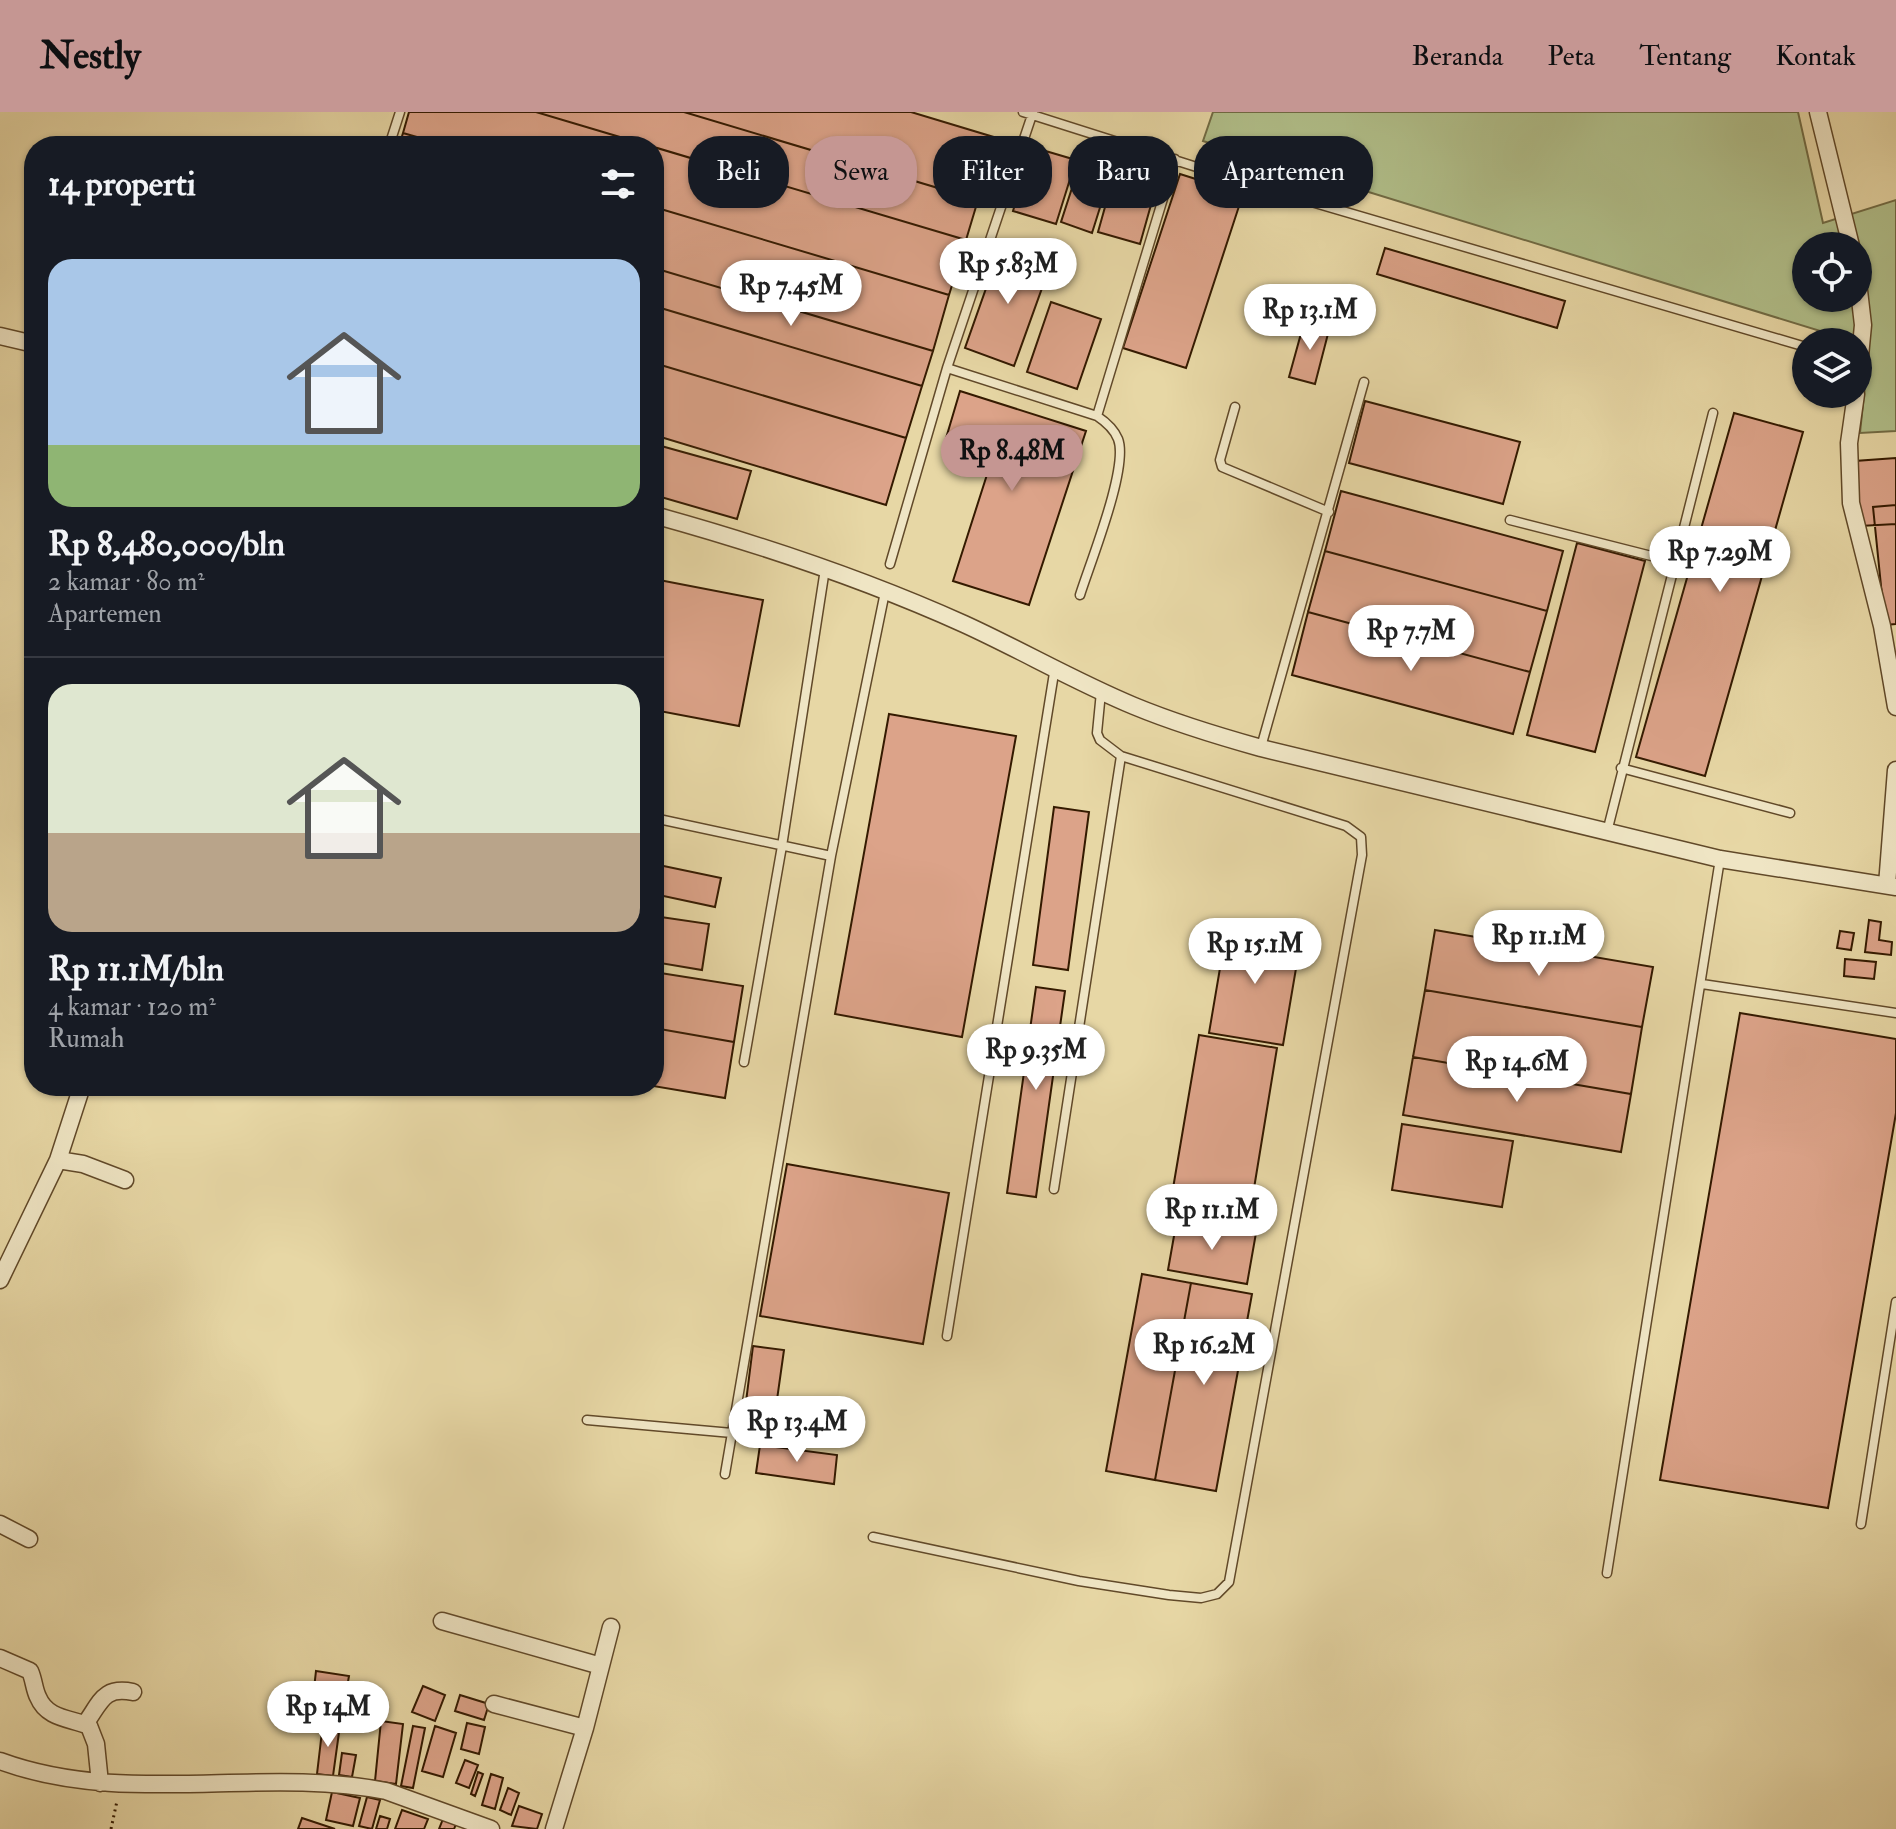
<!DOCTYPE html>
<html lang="id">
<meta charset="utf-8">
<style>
body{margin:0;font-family:"IM FELL Double Pica",serif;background:#20242c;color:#f1f3f6;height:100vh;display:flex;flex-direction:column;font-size:30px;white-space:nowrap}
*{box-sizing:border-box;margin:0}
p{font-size:26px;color:#9ea1a6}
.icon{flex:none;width:44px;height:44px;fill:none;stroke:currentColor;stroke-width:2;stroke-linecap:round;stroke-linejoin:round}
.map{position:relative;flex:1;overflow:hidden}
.side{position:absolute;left:24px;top:24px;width:640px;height:960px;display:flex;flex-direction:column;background:#171b24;border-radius:32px;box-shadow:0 2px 6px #0004}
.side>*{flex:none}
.top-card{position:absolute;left:688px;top:24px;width:760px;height:72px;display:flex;gap:16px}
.controls{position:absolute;left:1792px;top:120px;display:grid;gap:16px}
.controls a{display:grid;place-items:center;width:80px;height:80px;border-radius:50%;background:#171b24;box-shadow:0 2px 6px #0004;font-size:40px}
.price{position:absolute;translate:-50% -68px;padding:0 18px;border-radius:28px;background:#fff;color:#222;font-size:26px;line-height:52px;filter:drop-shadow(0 2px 4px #0008)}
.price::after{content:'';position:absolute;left:50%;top:48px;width:24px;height:18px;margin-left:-12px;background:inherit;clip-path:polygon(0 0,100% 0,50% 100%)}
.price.current{background:#c59692;color:#111}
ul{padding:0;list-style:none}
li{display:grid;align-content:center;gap:16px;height:424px;padding:0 24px}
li+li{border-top:2px solid #363941}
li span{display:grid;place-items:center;height:248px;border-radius:24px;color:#555}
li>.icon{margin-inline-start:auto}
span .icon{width:144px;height:144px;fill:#fffc;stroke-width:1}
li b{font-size:34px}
h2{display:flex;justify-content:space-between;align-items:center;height:96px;padding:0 24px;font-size:34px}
.tag{padding:0 28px;border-radius:32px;background:#171b24;box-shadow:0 2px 6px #0004;font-size:28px;line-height:72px}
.tag.current{background:#c59692;color:#111}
header{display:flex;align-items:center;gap:48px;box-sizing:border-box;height:112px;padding:0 40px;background:#c59692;color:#111}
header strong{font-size:38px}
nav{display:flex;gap:44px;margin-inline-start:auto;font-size:28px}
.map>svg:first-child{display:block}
.green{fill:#b1bf8a;stroke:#726c45;stroke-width:2;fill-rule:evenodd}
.building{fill:#dca389;stroke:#341a00;stroke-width:2}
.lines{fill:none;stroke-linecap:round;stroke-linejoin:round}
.service-casing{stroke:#614929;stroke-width:11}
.minor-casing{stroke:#614929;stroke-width:19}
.path{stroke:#341a00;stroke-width:3;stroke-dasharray:2 4;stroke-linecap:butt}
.service{stroke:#efe5c4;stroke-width:8}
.minor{stroke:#efe5c4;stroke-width:16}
</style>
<header>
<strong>Nestly</strong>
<nav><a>Beranda</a><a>Peta</a><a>Tentang</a><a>Kontak</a></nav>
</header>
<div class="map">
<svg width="1896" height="1717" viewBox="0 0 1896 1717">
<rect width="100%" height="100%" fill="#e7d7a5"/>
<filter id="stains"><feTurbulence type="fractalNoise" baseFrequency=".0025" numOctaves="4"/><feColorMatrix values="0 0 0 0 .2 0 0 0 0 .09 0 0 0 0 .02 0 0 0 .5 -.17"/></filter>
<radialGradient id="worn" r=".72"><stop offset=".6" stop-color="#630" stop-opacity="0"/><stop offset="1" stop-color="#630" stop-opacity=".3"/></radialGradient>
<!-- green -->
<path class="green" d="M1213,0H1798L1823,111L1896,88V319L1860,321L1869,234L1203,29ZM1806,134H1858V186H1806Z"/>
<!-- building -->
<path class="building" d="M409,0H536L650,34H448L403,21Z
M536,0H684L978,88L966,128Z
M684,0H911L997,26L978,88Z
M403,21L448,34H399Z
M654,35L966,128L949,183L654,95Z
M1032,35L1076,48L1056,112L1013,99Z
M1180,62L1243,82L1186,256L1123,236Z
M1114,63L1156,75L1140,132L1098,120Z
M1072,76L1103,86L1092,121L1061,110Z
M654,95L949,183L933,239L654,156Z
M1001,134L1051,151L1014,254L965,236Z
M1385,136L1565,189L1557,216L1377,162Z
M654,156L933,239L922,274L654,194Z
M1051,190L1101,207L1077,277L1027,260Z
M654,194L922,274L906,326L654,251Z
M1305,207L1330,214L1315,272L1289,265Z
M654,251L906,326L886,393L654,323Z
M960,279L1086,319L1029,493L953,469L992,347L944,333Z
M1365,289L1520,330L1503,392L1349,351Z
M1734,301L1803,320L1705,664L1636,645Z
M654,332L751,359L737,407L654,383Z
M1896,346V412L1860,414L1855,349Z
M1341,379L1563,439L1547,499L1325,439Z
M1896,393V512L1885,513L1873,395Z
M1577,431L1645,449L1595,640L1527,623Z
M1325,439L1547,499L1530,560L1308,500Z
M654,467L763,488L739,614L654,598Z
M1308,500L1530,560L1513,622L1292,563Z
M889,602L1016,624L962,925L835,902Z
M1054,695L1089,700L1068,858L1033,853Z
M654,752L721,766L715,795L654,782Z
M654,804L709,812L702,858L654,850Z
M1869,808L1881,810L1879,828L1892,830L1891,843L1865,840Z
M1227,815L1301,827L1283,933L1209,921Z
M1435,818L1653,855L1642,915L1425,878Z
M1840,819L1854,821L1851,838L1837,836Z
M1845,847L1876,850L1874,867L1844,864Z
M654,860L743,874L734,930L654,916Z
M1036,875L1065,879L1036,1085L1007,1081Z
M1425,878L1642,915L1631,982L1413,945Z
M1740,901L1896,927V1001L1828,1396L1660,1368Z
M654,916L734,930L725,986L653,974Z
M1199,923L1277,936L1248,1113L1169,1100Z
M1413,945L1631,982L1621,1040L1403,1003Z
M1402,1012L1513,1029L1502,1095L1392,1078Z
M787,1052L949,1081L923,1232L760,1204Z
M1177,1107L1256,1121L1247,1172L1168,1158Z
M1142,1162L1191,1171L1155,1368L1106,1359Z
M1191,1171L1252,1182L1216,1379L1155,1368Z
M753,1234L784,1238L775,1302L745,1298Z
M760,1333L837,1343L834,1372L756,1361Z
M316,1559L349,1564L346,1581L314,1577Z
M423,1574L445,1583L435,1609L412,1600Z
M460,1583L489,1592L484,1608L455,1599Z
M328,1585L350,1589L347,1605L325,1601Z
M381,1609L403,1612L396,1672L375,1669Z
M323,1611L340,1613L333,1664L317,1662Z
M467,1611L485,1615L479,1642L461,1637Z
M413,1614L425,1616L413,1676L401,1674Z
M435,1614L456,1621L443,1665L422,1659Z
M342,1641L356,1643L352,1665L339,1663Z
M465,1648L478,1653L469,1676L456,1671Z
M478,1660L483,1662L475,1684L471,1682Z
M491,1662L503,1666L495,1697L482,1693Z
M508,1676L519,1681L511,1703L500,1698Z
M332,1680L360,1686L353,1714L326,1708Z
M367,1685L380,1688L372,1717L359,1714Z
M519,1694L542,1702L537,1717L512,1714Z
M402,1698L428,1707L424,1717H395Z
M380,1704L390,1707L387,1717H376Z
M302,1706L335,1717H298Z
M443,1707L456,1712L454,1717H439Z"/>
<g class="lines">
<!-- service casing -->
<g class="service-casing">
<path id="service" d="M1023,0L1247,71L1806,235
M389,34L400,0
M947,256L1097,304L1175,47
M1235,295L1220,348L1222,355L1329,400
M1510,408L1675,450
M890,452L947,256L1033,0
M1080,483C1090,451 1129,355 1118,327C1114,317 1106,310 1097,304
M1261,635L1364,270
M1621,656L1790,701
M654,706L831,744
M1607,720L1713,301
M1702,872L1896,901
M744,950L782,734L825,457
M1054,1077L1121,644
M947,1224L1055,555
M587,1308L732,1321
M725,1362L831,744L885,480
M1861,1412L1896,1190
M873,1425L1079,1469L1169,1483L1201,1486L1217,1482L1229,1470L1362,743L1361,725L1346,714L1121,644L1100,628L1097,621L1101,580
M1607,1461L1720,747"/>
</g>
<!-- minor casing -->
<g class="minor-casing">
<path id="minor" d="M1818,0L1851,134
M1858,170L1863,213L1858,265
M0,224L34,232
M1856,282L1849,331L1851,391L1882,514L1896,595
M654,403C759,432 864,467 964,512C1021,538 1076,570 1134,594C1175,611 1218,624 1261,636L1720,747L1896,775
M1887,773L1896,658
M183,974H184
M58,1048L82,974
M0,1168L58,1048L83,1052L125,1068
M0,1412L29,1427
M442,1509L601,1554
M0,1546L30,1559C34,1568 34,1577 38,1585C47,1607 70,1606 89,1614L96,1632L100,1671
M494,1592L585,1616
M85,1612C101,1590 103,1574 133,1580
M0,1649C125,1695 259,1654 386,1679L491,1717
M554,1717L585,1616L611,1515"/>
</g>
<!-- path -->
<path class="path" d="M111,1717L117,1689"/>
<!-- service -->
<use href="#service" class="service"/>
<!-- minor -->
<use href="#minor" class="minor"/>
</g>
<rect width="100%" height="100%" filter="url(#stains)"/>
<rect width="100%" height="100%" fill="url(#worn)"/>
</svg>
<div class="controls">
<a><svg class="icon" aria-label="locate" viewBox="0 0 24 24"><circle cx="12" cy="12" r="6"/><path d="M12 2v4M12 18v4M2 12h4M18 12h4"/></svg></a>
<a><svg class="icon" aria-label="layers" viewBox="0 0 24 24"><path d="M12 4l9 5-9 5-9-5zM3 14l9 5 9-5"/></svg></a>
</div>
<b class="price" style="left:1008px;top:194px">Rp 5.83M</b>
<b class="price" style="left:791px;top:216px">Rp 7.45M</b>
<b class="price" style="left:1310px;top:240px">Rp 13.1M</b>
<b class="price current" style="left:1012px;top:381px">Rp 8.48M</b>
<b class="price" style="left:1720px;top:482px">Rp 7.29M</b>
<b class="price" style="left:1411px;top:561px">Rp 7.7M</b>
<b class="price" style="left:1539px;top:866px">Rp 11.1M</b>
<b class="price" style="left:1255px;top:874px">Rp 15.1M</b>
<b class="price" style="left:1036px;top:980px">Rp 9.35M</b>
<b class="price" style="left:1517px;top:992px">Rp 14.6M</b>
<b class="price" style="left:1212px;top:1140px">Rp 11.1M</b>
<b class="price" style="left:1204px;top:1275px">Rp 16.2M</b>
<b class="price" style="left:797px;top:1352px">Rp 13.4M</b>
<b class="price" style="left:328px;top:1637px">Rp 14M</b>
<div class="top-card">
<a class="tag">Beli</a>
<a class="tag current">Sewa</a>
<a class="tag">Filter</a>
<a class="tag">Baru</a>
<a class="tag">Apartemen</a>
</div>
<section class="side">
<h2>14 properti<svg class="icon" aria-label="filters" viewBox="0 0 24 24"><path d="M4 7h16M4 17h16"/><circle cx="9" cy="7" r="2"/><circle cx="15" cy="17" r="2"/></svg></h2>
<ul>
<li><span style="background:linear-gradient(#a9c7e8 75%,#8fb573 0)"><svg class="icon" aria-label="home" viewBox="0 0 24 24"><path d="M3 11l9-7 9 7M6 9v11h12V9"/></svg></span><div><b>Rp 8,480,000/bln</b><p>2 kamar · 80 m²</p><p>Apartemen</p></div></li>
<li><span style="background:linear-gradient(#dfe7d0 60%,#b9a48a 0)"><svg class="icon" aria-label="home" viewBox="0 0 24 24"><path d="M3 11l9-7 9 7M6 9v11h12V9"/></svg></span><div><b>Rp 11.1M/bln</b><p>4 kamar · 120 m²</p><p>Rumah</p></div></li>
</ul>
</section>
</div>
